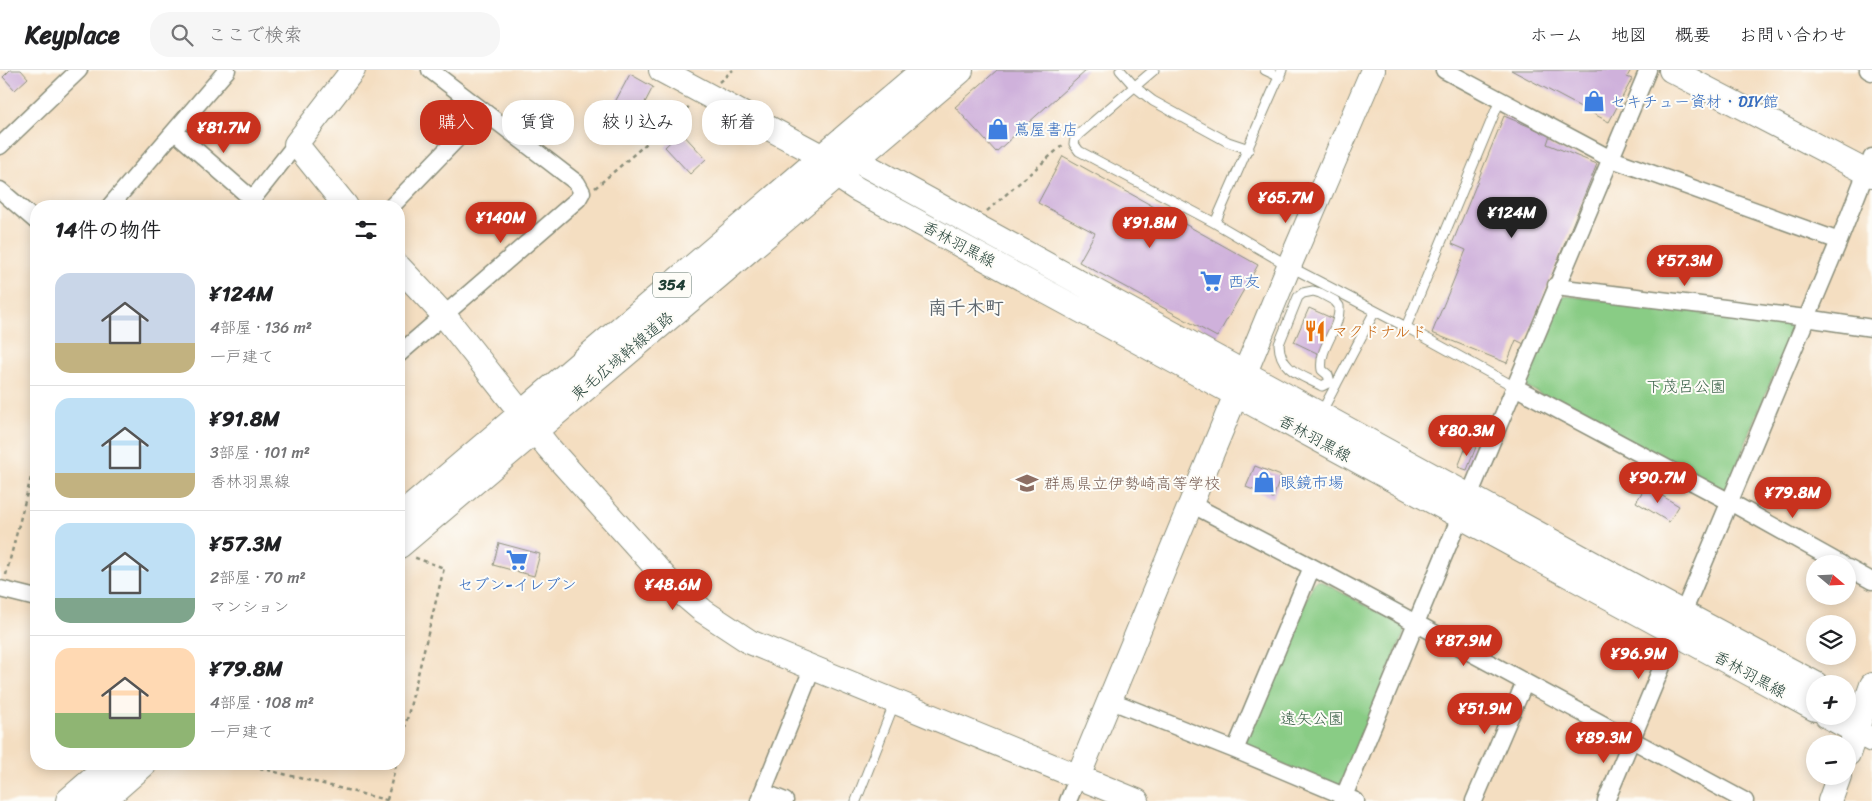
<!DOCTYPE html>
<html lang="ja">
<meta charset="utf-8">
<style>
body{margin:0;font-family:Sriracha,"Klee One",sans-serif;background:#f6f6f6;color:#202124;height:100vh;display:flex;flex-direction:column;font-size:19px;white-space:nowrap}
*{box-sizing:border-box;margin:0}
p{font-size:16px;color:#757577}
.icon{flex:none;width:28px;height:28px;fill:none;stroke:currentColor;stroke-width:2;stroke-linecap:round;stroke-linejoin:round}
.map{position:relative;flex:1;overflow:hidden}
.details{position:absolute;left:30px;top:130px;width:375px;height:570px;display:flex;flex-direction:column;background:#fff;border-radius:20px;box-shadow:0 2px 12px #0003}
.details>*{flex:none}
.hud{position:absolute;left:420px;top:30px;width:475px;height:45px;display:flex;gap:10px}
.needle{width:32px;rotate:109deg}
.buttons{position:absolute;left:1806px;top:485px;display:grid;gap:10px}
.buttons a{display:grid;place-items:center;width:50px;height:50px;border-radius:50%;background:#fff;box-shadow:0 2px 12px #0003;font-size:25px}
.price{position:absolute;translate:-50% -42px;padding:0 11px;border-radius:18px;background:#c8321e;color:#fff;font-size:16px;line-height:32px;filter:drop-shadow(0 1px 2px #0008)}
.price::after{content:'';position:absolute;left:50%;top:30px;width:15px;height:11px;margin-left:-8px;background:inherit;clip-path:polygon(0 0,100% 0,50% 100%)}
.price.active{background:#222;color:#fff}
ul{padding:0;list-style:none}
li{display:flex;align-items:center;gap:15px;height:125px;padding:0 25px}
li+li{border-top:1px solid #e0e0e0}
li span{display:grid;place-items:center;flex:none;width:140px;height:100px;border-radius:15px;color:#555}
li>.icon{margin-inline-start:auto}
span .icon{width:60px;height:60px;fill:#fffc;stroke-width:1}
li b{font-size:21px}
h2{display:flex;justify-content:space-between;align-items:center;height:60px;padding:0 25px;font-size:21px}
.pill{padding:0 18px;border-radius:20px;background:#fff;box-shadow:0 2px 12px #0003;font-size:18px;line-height:45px}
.pill.active{background:#c8321e;color:#fff}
header{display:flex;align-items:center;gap:30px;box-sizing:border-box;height:70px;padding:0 25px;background:#fff;border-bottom:1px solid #e0e0e0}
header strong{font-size:24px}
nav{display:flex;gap:28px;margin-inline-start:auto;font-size:18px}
.search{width:350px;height:45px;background:#f6f6f6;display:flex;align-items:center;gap:12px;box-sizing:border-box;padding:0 18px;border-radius:20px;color:#757577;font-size:19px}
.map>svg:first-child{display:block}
.green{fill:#89cc85;stroke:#54845c}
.building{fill:#cfb1db}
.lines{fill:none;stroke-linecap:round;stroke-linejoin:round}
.lane-casing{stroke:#8a8e7a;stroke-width:11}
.street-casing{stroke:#8a8e7a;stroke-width:19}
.secondary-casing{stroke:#8a8e7a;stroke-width:26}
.highway-casing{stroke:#8a8e7a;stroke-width:30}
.path{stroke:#8a8e7a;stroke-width:2.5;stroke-dasharray:4 4;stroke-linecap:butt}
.lane{stroke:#fff;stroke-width:9}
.street{stroke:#fff;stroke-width:16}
.secondary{stroke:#fff;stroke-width:24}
.highway{stroke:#fff;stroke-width:28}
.labels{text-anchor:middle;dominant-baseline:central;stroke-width:4;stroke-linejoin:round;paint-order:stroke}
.shield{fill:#fdfcf7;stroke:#62766e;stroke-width:1}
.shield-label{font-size:15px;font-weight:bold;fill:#1f3d34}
.shop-label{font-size:16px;fill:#366cbe;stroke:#fdfcf7;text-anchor:start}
.street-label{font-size:16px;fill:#1f3d34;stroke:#fdfcf7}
.food-label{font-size:16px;fill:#c56008;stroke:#fdfcf7;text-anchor:start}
.park-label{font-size:16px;fill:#3a6148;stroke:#fdfcf7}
.education-label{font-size:16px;fill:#785e54;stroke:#fdfcf7;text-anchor:start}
.quarter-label{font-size:19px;font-weight:bold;fill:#5d666e;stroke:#fdfcf7}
</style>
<header>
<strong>Keyplace</strong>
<div class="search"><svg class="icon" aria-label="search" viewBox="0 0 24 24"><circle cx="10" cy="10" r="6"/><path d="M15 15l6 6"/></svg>ここで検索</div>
<nav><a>ホーム</a><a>地図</a><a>概要</a><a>お問い合わせ</a></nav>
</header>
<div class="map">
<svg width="1872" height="731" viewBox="0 0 1872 731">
<rect width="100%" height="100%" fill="#fdfcf7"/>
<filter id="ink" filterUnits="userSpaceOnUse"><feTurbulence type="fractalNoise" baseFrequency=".02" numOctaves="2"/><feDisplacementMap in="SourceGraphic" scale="10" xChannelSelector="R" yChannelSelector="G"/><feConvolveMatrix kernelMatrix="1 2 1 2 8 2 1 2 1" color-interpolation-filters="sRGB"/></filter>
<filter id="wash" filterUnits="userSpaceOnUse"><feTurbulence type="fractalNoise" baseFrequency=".0096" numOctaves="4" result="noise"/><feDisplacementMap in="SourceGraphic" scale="20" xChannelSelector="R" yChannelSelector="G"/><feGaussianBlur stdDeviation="1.12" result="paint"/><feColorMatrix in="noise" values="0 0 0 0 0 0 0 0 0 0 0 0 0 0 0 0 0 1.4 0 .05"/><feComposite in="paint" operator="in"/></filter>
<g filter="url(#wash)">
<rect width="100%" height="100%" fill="#f4dec1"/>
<!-- green -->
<path class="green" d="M1560,225L1794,254L1728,417L1719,420L1527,317L1525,312Z
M1319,510L1403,556L1404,563L1340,715L1334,716L1245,679L1244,673L1314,512Z"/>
<g id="blocks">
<!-- building -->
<path class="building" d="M10,0H21L28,8L15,20L3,7Z
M997,0H1087L996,82L955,37Z
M1511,0H1631L1627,7L1632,9L1609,52Z
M630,4L653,17L639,44L643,46L636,59L608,45Z
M1504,46L1550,65L1547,74L1597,94L1524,274L1516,270L1507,293L1432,263L1466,180L1452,174Z
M681,62L706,89L690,104L665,77Z
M1063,86L1258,195L1217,267L1079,192L1095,163L1038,133Z
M1309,238L1336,250L1321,285L1294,272Z
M1467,374L1476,377L1467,400L1458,397Z
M1255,396L1281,406L1273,428L1246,417Z
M1646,416L1679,436L1669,452L1636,432Z
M499,473L540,484L534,506L493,495Z"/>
</g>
</g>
<g filter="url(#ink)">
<use href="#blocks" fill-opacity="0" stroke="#8a8e7a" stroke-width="1"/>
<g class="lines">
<!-- lane casing -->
<g class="lane-casing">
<path id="lane" d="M1120,0L1135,17L1153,31L1228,72L1249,79
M1154,0L1078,65L1075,69L1074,74L1079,81L1215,153L1289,196L1406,257L1515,317
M1265,0L1280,7
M1215,153L1282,0
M1406,257L1500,30
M1330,312L1322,316C1302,305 1280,301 1279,274L1298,227L1303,223L1313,221L1320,223L1335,231L1339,236C1341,259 1318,277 1322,300L1328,305L1330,312L1336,315
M1321,343L1375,241
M856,731L894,634"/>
</g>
<!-- street casing -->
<g class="street-casing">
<path id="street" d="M1444,0L1609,88L1839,171
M1868,0L1872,2
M175,62L252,129
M0,76L79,0
M0,120L36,151
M110,136L227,0
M247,136L296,74
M392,136L483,42
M1556,215L1564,218L1806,248L1872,258
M399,284L578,129L582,122L577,113L430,0
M1515,317L1730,432L1841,494
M1469,426L1648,0
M1191,434L1312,497L1745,731
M1848,498L1872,511
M0,519L36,528
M1683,543L1839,171L1872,87
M1109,630L1235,680L1356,731
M1235,680L1312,497
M763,722L785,731
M759,731L812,599
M1068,731L1078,707
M1342,731L1460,447
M1474,731L1525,612
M1606,731L1676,563"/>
</g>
<!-- secondary casing -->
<g class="secondary-casing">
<path id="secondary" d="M661,0L823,87L854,89L1683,543L1816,614
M1671,0L1872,105
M826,91L834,104L857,119L1815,639
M346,136L296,74L353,0
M399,197L443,244L548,377L670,513L703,541L750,572L1137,731
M1827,646L1872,670
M1848,684L1872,615
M1078,707L1289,196L1373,0
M1830,731L1839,706"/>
</g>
<!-- highway casing -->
<g class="highway-casing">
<path id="highway" d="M408,442L926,0
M399,474L959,0
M70,731L113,694
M100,731L142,694"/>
</g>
<!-- path -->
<path class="path" d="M719,12L733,0
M595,118L691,35
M987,141L1064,74
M6,505L36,388
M399,682L444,498L413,487
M244,694L390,731
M387,730L396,694"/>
<!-- lane -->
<use href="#lane" class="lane"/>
<!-- street -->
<use href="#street" class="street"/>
<!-- secondary -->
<use href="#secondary" class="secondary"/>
<!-- highway -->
<use href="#highway" class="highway"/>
</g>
</g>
<!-- icons -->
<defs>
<g id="shop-bare" transform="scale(1.725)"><path d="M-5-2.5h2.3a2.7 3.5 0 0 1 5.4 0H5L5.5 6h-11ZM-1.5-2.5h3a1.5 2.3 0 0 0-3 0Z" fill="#3f7fe0" stroke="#fdfcf7" stroke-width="2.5" paint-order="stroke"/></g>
<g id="supermarket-bare" transform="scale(1.725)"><path d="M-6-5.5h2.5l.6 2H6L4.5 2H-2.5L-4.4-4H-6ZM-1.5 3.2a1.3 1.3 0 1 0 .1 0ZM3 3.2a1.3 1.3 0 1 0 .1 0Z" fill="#3f7fe0" stroke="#fdfcf7" stroke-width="2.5" paint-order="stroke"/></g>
<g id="restaurant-bare" transform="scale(1.725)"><path d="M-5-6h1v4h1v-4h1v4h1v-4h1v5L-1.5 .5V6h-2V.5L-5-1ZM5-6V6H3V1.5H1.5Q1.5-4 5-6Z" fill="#e8710a" stroke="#fdfcf7" stroke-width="2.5" paint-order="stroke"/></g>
<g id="school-bare" transform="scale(1.725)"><path d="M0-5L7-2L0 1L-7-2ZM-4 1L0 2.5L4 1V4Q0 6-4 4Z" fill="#8d6e63" stroke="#fdfcf7" stroke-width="2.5" paint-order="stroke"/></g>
</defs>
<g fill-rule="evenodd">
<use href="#shop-bare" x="1594" y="31"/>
<use href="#shop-bare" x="998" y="59"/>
<use href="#supermarket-bare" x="1211" y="211"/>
<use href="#restaurant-bare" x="1315" y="261"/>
<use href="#shop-bare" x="1264" y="412"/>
<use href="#school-bare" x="1027" y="413"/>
<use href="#supermarket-bare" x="517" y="490"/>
</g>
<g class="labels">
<!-- shield labels -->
<rect class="shield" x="653" y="202.5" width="38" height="25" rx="4"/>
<g class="shield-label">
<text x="672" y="215">354</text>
</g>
<!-- shop labels -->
<g class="shop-label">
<text x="1610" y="31">セキチュー資材・DIY館</text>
<text x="1014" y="59">蔦屋書店</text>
<text x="1228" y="211">西友</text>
<text x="1280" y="412">眼鏡市場</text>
<text x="517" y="514" text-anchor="middle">セブン-イレブン</text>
</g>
<!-- street labels -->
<g class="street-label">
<text transform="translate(959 174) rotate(28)">香林羽黒線</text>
<text transform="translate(622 286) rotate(-40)">東毛広域幹線道路</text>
<text transform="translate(1315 368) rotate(29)">香林羽黒線</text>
<text transform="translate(1750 604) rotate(29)">香林羽黒線</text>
</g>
<!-- food labels -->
<g class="food-label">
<text x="1332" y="261">マクドナルド</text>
</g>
<!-- park labels -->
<g class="park-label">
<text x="1686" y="316">下茂呂公園</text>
<text x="1312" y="648">遠矢公園</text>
</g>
<!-- education labels -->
<g class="education-label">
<text x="1044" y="413">群馬県立伊勢崎高等学校</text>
</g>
<!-- quarter labels -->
<g class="quarter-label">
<text x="966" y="237">南千木町</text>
</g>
</g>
</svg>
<div class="buttons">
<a><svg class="needle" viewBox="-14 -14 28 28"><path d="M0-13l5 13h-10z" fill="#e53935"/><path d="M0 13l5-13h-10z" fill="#757577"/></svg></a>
<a><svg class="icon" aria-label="layers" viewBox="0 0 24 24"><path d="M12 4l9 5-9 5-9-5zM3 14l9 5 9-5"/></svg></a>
<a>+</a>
<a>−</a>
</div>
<b class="price" style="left:224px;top:84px">¥81.7M</b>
<b class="price" style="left:1286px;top:154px">¥65.7M</b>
<b class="price active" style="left:1512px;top:169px">¥124M</b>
<b class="price" style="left:501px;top:174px">¥140M</b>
<b class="price" style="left:1150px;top:179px">¥91.8M</b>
<b class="price" style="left:1685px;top:217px">¥57.3M</b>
<b class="price" style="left:1467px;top:387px">¥80.3M</b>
<b class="price" style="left:1658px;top:434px">¥90.7M</b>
<b class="price" style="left:1793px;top:449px">¥79.8M</b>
<b class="price" style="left:673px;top:541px">¥48.6M</b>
<b class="price" style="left:1464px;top:597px">¥87.9M</b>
<b class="price" style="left:1639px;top:610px">¥96.9M</b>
<b class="price" style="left:1485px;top:665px">¥51.9M</b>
<b class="price" style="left:1604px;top:694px">¥89.3M</b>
<div class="hud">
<a class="pill active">購入</a>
<a class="pill">賃貸</a>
<a class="pill">絞り込み</a>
<a class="pill">新着</a>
</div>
<section class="details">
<h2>14件の物件<svg class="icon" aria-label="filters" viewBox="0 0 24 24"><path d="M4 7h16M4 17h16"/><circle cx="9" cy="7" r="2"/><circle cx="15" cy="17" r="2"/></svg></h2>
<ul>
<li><span style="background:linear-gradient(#c9d6e8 70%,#c2b280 0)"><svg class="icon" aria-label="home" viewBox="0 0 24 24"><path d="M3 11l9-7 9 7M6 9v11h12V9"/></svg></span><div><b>¥124M</b><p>4部屋 · 136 m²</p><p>一戸建て</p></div></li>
<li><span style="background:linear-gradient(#bfe0f5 75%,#c2b280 0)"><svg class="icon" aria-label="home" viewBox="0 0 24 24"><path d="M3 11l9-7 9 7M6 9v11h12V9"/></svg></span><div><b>¥91.8M</b><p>3部屋 · 101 m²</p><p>香林羽黒線</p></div></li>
<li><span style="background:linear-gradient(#bfe0f5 75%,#7fa58c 0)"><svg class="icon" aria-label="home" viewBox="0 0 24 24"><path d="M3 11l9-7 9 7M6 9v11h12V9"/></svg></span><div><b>¥57.3M</b><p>2部屋 · 70 m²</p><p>マンション</p></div></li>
<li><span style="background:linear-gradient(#ffd9b3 65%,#8fb573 0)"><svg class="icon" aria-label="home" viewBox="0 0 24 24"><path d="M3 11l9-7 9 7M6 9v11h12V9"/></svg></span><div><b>¥79.8M</b><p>4部屋 · 108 m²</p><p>一戸建て</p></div></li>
</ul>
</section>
</div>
